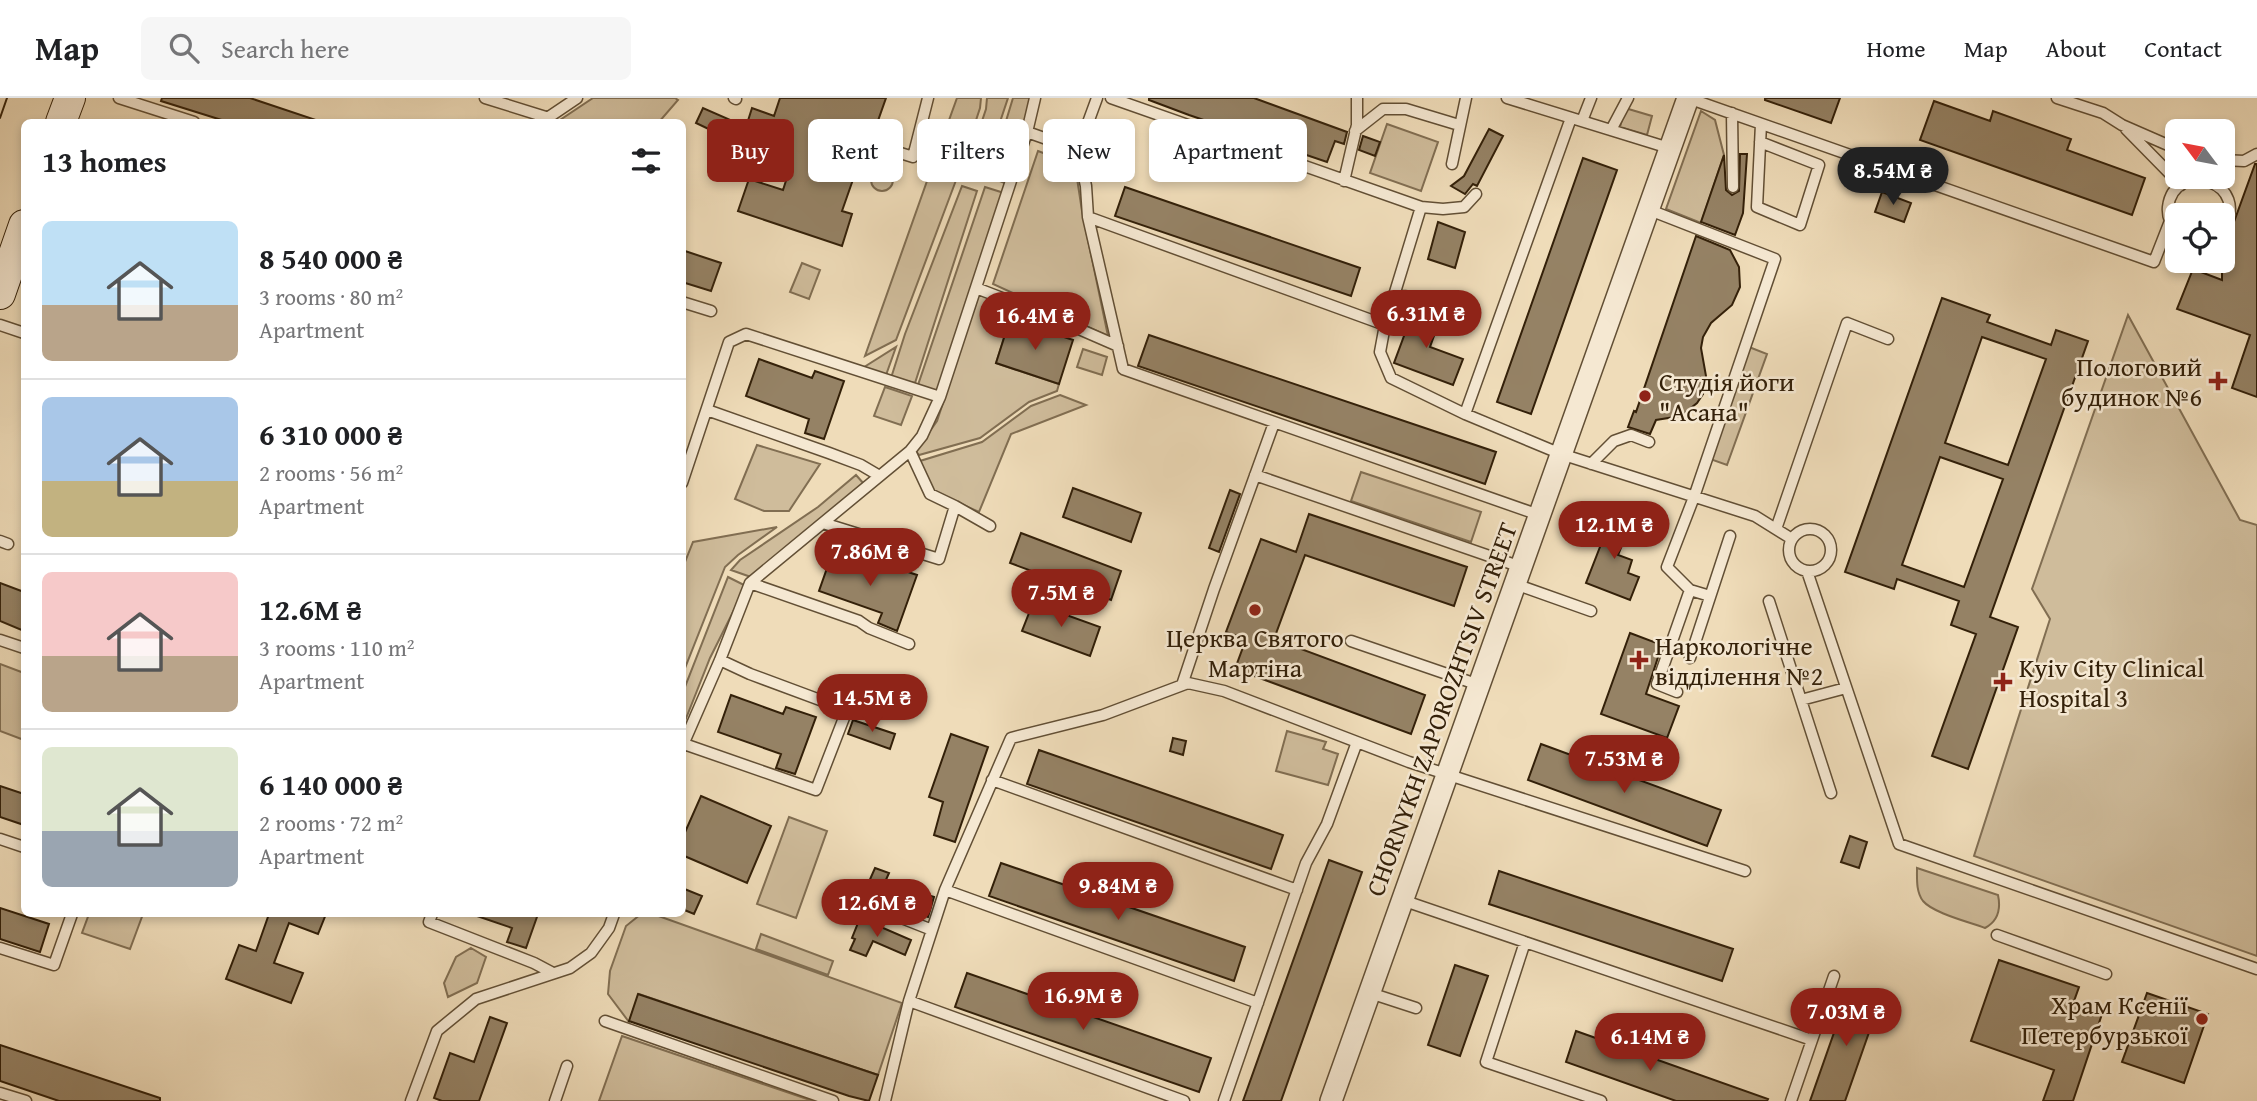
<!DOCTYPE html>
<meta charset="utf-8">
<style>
body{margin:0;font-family:"Gentium Book Plus",serif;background:#f6f6f6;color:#202124;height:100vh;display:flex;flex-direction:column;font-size:26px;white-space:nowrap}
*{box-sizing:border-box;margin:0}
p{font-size:23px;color:#757577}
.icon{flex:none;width:38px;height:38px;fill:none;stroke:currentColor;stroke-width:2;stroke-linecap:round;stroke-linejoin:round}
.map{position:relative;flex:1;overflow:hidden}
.drawer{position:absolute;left:21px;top:21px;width:665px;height:798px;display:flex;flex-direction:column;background:#fff;border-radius:10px;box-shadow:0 4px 10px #0003}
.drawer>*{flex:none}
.hud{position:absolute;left:707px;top:21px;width:665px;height:63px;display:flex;gap:14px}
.needle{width:46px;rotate:302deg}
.controls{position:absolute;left:2165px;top:21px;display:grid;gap:14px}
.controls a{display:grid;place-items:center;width:70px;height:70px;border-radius:10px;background:#fff;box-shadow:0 4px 10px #0003;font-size:35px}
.price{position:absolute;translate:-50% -60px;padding:0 16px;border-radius:24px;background:#8f2418;color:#fff;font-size:23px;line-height:46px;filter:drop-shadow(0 2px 4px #0008)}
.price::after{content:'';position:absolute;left:50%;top:42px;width:21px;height:16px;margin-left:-10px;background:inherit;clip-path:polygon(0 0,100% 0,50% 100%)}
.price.selected{background:#222;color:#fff}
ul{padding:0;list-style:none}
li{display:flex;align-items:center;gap:21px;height:175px;padding:0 21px}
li+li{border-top:2px solid #e0e0e0}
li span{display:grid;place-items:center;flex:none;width:196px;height:140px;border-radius:10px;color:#555}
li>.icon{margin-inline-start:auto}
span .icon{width:84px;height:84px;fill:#fffc;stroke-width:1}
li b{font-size:30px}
h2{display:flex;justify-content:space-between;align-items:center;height:84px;padding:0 21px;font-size:30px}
.tag{padding:0 24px;border-radius:10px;background:#fff;box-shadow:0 4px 10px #0003;font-size:24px;line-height:63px}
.tag.selected{background:#8f2418;color:#fff}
header{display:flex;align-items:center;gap:42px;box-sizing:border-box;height:98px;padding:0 35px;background:#fff;border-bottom:2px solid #e0e0e0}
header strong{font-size:33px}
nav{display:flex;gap:38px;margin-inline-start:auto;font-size:24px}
.search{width:490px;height:63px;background:#f6f6f6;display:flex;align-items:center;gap:18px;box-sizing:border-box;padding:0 24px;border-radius:10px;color:#757577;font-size:26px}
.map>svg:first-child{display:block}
.green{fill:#cfbc9b;stroke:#816e52;stroke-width:2}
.building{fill:#958265;stroke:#332009;stroke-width:2;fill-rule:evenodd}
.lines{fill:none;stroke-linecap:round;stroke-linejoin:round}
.lane-casing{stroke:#624f35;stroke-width:13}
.street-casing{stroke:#624f35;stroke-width:24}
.secondary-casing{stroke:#332009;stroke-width:32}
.lane{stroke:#f5e8d2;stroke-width:10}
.street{stroke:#f5e8d2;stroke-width:21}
.secondary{stroke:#f5e8d2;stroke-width:30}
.tram{stroke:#332009;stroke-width:2}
.poi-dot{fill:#8f2418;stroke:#f5e8d2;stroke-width:2.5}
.labels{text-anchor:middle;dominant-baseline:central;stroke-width:5;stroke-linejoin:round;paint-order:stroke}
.poi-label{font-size:26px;fill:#332009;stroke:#f5e8d2;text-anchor:start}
.street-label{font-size:26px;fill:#332009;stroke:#f5e8d2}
</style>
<header>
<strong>Map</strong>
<div class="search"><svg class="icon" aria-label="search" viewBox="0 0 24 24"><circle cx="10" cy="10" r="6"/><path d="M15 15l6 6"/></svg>Search here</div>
<nav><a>Home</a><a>Map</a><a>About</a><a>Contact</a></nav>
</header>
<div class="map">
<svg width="2257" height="1003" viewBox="0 0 2257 1003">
<rect width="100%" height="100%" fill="#efdcb9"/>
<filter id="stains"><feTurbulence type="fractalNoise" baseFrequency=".00286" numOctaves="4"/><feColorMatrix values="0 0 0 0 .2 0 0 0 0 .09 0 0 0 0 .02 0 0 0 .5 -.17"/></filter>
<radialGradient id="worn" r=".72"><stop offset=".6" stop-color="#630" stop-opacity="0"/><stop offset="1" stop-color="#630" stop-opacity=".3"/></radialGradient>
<!-- green -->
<path class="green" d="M593,0H675L678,2L659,24H557Z
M957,0H981L980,10L960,71L935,61Z
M987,0H1008L982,78L966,71L986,11Z
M1013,0H1032L1007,86L989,79Z
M1625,10L1652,18L1647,37L1620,29Z
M1701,13L1715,22L1724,57L1701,125L1666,111Z
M1387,26L1438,44L1421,93L1370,75Z
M1210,40L1241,50C1230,63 1212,67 1196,69Z
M1038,53L1075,67L1082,113L1108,238L993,186Z
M1246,55L1271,63L1267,74L1242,65Z
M932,69L958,77L896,242L865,258Z
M871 82a11 11 0 1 1 22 0a11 11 0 1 1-22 0Z
M962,88L977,93L915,285L891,280L905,236Z
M985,89L1004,95L938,295L918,287Z
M802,165L820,172L809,201L790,194Z
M979,196L1016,209L1010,221L996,265L1059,286L1057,293L1029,304L980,340L919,357L916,353L937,323Z
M2128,217L2240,422L2257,427V858L1974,758L2050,521L2032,491Z
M896,249L886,277L861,271Z
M1749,249L1767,256L1727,367L1710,361Z
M1083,251L1107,259L1102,277L1077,269Z
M885,289L912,298L901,327L874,318Z
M1060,297L1086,307L1011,336L979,414L933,393L920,363L982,344L1031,308Z
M757,347L820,366L789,413H764L735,401Z
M1361,374L1481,414L1471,444L1351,403Z
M856,377L864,386L751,479L731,472L740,462L818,409Z
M777,429L738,457L725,469L685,570L682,561L683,469L693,444Z
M728,479L746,488L710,560L683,628V594Z
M0,566L24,575V642L0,633Z
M1287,633L1326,644L1323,651L1338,656L1328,687L1276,673Z
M789,719L827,733L796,820L757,806Z
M1917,770L1998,797C2001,811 1998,823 1985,830C1969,824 1933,815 1923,803C1916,794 1917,781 1917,770Z
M89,816H143L130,851L82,835Z
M641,816H653L902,905L878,977L639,896L629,924L608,896L610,873L626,828Z
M761,836L833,863L828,877L756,851Z
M471,850L486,859L477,885L448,899L444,885L456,859Z
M622,938L813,1003H599Z"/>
<!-- building -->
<path class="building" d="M162,0H250L316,22L315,24H228L161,3Z
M780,0H886L874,34L870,33L842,113L852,116L842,148L738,113L749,81L783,92L792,64L740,46L696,25L703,10L746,29L752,10L774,18Z
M1149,0H1254L1347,34L1344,46L1335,43L1327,64L1189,17L1149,2Z
M1765,0H1840L1831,25L1765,2Z
M1934,3L1990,23L1993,13L2071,41L2067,52L2145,80L2132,117L1920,42Z
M1489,31L1503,38L1477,88L1473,86L1465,96L1451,88L1464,78Z
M1363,38L1380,44L1375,58L1359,52Z
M1740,56H1747L1743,115L1735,137L1701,124L1724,57L1726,92L1732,97L1739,93Z
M1583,60L1617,72L1531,316L1497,304Z
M2255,66H2257V299L2232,290L2250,237L2177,211L2193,171L2222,182V157Z
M1125,89L1360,170L1351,198L1115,118Z
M1882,94L1911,105L1904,124L1875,114Z
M1438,124L1465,134L1455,170L1428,161Z
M1696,138L1730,152L1739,169L1740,189L1732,207L1711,225L1703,239L1701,250L1706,278L1703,296L1697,305L1681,318L1656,322L1650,336L1628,329L1634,313L1636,314Z
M682,152L721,165L711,193L682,184Z
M1942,200L1990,217L1987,224L2051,247L2056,232L2088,243L1990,519L2018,529L1968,671L1932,658L1976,536L1951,527L1959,503L1897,481L1894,491L1845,474ZM1982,239L2046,261L2008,367L1945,345ZM1940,359L2003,381L1964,489L1902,467Z
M1414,211L1440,221L1430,249L1463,261L1453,287L1394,265Z
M1010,221L1073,242L1059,286L996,265Z
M1149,237L1496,354L1485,386L1138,268Z
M759,261L812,280L815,273L844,283L824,341L805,335L809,321L746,298Z
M1073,390L1141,415L1131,444L1063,419Z
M1230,392L1240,396L1219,454L1209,450Z
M1614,413L1633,420L1618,457L1632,462L1628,475L1639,479L1630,502L1586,485Z
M1309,416L1467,469L1454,508L1305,457L1274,541L1425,597L1411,636L1235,571L1246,541L1226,534L1261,441L1296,454Z
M1021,435L1121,473L1111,502L1010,465Z
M832,456L885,474L887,467L917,477L897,533L878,525L882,515L819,493Z
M0,485L24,494V533L0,523Z
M1033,505L1100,529L1090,558L1022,533Z
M1630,535L1662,547L1646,596L1679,608L1667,640L1601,616Z
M731,597L783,616L786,609L816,619L795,676L776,670L781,656L718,634Z
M853,622L895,636L890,651L848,636Z
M951,636L988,649L955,744L934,737L943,704L929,699Z
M1173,640L1186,643L1183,657L1170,653Z
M1541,646L1721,712L1707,748L1528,682Z
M1039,652L1283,737L1271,771L1027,686Z
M0,688L24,696V727L0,719Z
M701,698L771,728L747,785L682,757V741Z
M1850,738L1867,744L1859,770L1841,764Z
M1329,762L1362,774L1281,1003H1243Z
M1001,765L1245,849L1234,883L989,798Z
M875,770L889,775L885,784L888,785L881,803L865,798L864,795Z
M1499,773L1733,851L1722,883L1489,806Z
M682,790L702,798L694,816L682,811Z
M914,793L934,799L928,819L908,812Z
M0,810L49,826L40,854L0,841Z
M269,816H326L318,836L289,825L274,865L303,875L291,905L226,881L239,847L256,853Z
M477,816H538L526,850L507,844L512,830L477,818Z
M860,820L911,842L905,857L873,843L866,858L850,852L855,841L852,840Z
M1999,862L2079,889L2073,906L2102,916L2073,1003H2043L2054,972L1971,943Z
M1455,867L1488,878L1460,958L1428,947Z
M967,875L1211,960L1199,994L955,909Z
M1849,892L1880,903L1845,1003H1810Z
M2147,895L2208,916L2184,985L2122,964Z
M638,896L878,977L869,1003L849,998L629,923Z
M490,919L507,925L479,1003H442L434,1000L450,955L474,964Z
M1576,933L1768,1001L1767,1003H1676L1566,964Z
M0,947L160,1000V1003H59L0,983Z"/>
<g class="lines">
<!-- lane casing -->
<g class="lane-casing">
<path id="lane" d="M119,0L194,24
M485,0L549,20
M734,0L736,1
M1097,0L1078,52L1086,88L1088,119L1123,271L1539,417
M1111,0L1421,109L1443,111L1464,109L1476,96
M1507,0L1669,50
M1688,0L2154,164L2170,123
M2057,0L2103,15L2122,27L2177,51
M1732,15L1733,89
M543,23L577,0
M1582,23L1591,0
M2126,31L2181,87
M1611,32L1628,0
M1355,33L1383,11H1406L1459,27
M1027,34L1078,52
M1760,44L1819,67L1800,127L1757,109L1761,26
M2222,62L2244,63L2257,56
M888,65L894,53L913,59L928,0
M1452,66L1466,0
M1344,83L1357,27V0
M1421,109L1385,227L1380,254L1391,280L1465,316L1561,356L1755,418L1792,441
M1647,111L1775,161L1694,399L1667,469L1690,492L1710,498
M1088,119L1385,227
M2177,134C2171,127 2167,119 2168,109C2174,60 2255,84 2222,133
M976,190L1049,218L1118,248
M1395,197L1427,201
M682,204L711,213
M0,227L24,235
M707,312L829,355L861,367L878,377
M1465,316L1571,20
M1274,325L1214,491L1182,587L1188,585L1224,593L1409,664L1745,773
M910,353L930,396L955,408L990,428
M1591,366L1614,343L1631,337L1649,344
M1255,377L1521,469
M682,385L729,244L746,236L940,299
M823,425L939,461L955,408
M1776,431L1847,225L1888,241
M1789 452a21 21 0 1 1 42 0a21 21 0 1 1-42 0Z
M0,443L8,446
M1807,473L1899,746L2257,871
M750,485L859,523L869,530L909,546
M1515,486L1591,513
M1769,503L1831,695
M0,542L24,550
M1351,543L1479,587
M1690,560L1730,438
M1677,594L1657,586L1690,492
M1801,602L1846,590
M684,646L816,692L847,612L750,576L720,562
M682,649L720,562L750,485L910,353L922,338L940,299L1027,34L1035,0
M992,682L1297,792
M0,741L24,749
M898,789L889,815L932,832
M945,792L1258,905
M1402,802L1812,942
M432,816L429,824L534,865L551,874
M1997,837L2106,876
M1525,844L1486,964L1601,1003
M0,850L54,867L72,816
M1370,895L1416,910
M909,903L1184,1003
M605,923L833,1003
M0,995L26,1003
M411,1003L437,933L476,901L570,870L591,855L609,830L614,816
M555,1003L567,968
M885,1003L909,903L945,792L1011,640L1103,617L1188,585
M1224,1003L1306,765L1327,726L1357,644
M1791,1003L1834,878"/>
</g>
<!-- street casing -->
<g class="street-casing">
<path id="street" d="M1331,1003L1688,0"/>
</g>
<!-- secondary casing -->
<g class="secondary-casing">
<path id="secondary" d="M61,24L70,0
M0,196L24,127"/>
</g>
<!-- lane -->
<use href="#lane" class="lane"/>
<!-- street -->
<use href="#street" class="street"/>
<!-- secondary -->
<use href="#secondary" class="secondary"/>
<!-- tram -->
<path class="tram" d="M0,20L7,0"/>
</g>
<!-- markers -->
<g class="poi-dot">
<path d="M2214.5 272.5h7v7h7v7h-7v7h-7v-7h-7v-7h7z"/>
<circle cx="1645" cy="298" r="7"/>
<circle cx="1255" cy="512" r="7"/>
<path d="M1635.5 551.5h7v7h7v7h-7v7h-7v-7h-7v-7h7z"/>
<path d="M1999.5 573.5h7v7h7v7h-7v7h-7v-7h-7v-7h7z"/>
<circle cx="2202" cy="921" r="7"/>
</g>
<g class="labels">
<!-- poi labels -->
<g class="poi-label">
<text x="2202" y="268" text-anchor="end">Пологовий<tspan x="2202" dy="30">будинок №6</tspan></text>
<text x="1659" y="283">Студія йоги<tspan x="1659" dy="30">"Асана"</tspan></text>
<text x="1255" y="539" text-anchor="middle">Церква Святого<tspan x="1255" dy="30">Мартіна</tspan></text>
<text x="1655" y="547">Наркологічне<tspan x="1655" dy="30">відділення №2</tspan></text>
<text x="2019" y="569">Kyiv City Clinical<tspan x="2019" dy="30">Hospital 3</tspan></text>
<text x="2188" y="906" text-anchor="end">Храм Ксенії<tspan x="2188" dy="30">Петербурзької</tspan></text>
</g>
<!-- street labels -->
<g class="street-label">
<text transform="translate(1441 611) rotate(-70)">CHORNYKH ZAPOROZHTSIV STREET</text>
</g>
</g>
<rect width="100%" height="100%" filter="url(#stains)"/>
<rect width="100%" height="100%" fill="url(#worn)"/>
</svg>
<div class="controls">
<a><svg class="needle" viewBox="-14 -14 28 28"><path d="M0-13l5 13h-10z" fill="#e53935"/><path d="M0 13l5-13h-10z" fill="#757577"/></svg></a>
<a><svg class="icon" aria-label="locate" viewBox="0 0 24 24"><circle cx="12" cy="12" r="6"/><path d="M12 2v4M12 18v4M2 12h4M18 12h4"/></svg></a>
</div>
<b class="price selected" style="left:1893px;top:109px">8.54M ₴</b>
<b class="price" style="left:1426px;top:252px">6.31M ₴</b>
<b class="price" style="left:1035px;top:254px">16.4M ₴</b>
<b class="price" style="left:1614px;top:463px">12.1M ₴</b>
<b class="price" style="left:870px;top:490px">7.86M ₴</b>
<b class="price" style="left:1061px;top:531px">7.5M ₴</b>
<b class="price" style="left:872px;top:636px">14.5M ₴</b>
<b class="price" style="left:1624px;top:697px">7.53M ₴</b>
<b class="price" style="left:1118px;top:824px">9.84M ₴</b>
<b class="price" style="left:877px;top:841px">12.6M ₴</b>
<b class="price" style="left:1083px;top:934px">16.9M ₴</b>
<b class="price" style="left:1846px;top:950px">7.03M ₴</b>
<b class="price" style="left:1650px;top:975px">6.14M ₴</b>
<div class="hud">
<a class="tag selected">Buy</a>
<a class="tag">Rent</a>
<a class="tag">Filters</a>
<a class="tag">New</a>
<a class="tag">Apartment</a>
</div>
<section class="drawer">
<h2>13 homes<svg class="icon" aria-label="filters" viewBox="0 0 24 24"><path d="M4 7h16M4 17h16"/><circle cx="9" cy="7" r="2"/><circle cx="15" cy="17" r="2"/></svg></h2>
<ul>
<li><span style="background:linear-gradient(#bfe0f5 60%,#b9a48a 0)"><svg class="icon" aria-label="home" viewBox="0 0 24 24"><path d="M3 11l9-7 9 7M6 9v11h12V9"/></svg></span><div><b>8 540 000 ₴</b><p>3 rooms · 80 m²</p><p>Apartment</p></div></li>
<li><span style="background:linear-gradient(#a9c7e8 60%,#c2b280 0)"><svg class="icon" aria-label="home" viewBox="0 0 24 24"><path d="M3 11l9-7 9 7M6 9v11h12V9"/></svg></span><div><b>6 310 000 ₴</b><p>2 rooms · 56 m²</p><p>Apartment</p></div></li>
<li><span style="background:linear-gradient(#f6c9c9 60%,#b9a48a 0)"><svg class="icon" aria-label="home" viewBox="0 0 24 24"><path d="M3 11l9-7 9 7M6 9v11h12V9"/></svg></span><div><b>12.6M ₴</b><p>3 rooms · 110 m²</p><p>Apartment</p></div></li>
<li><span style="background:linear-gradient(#dfe7d0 60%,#9aa5b1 0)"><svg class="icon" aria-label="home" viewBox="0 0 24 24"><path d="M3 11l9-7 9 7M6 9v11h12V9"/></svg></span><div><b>6 140 000 ₴</b><p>2 rooms · 72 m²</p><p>Apartment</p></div></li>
</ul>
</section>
</div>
